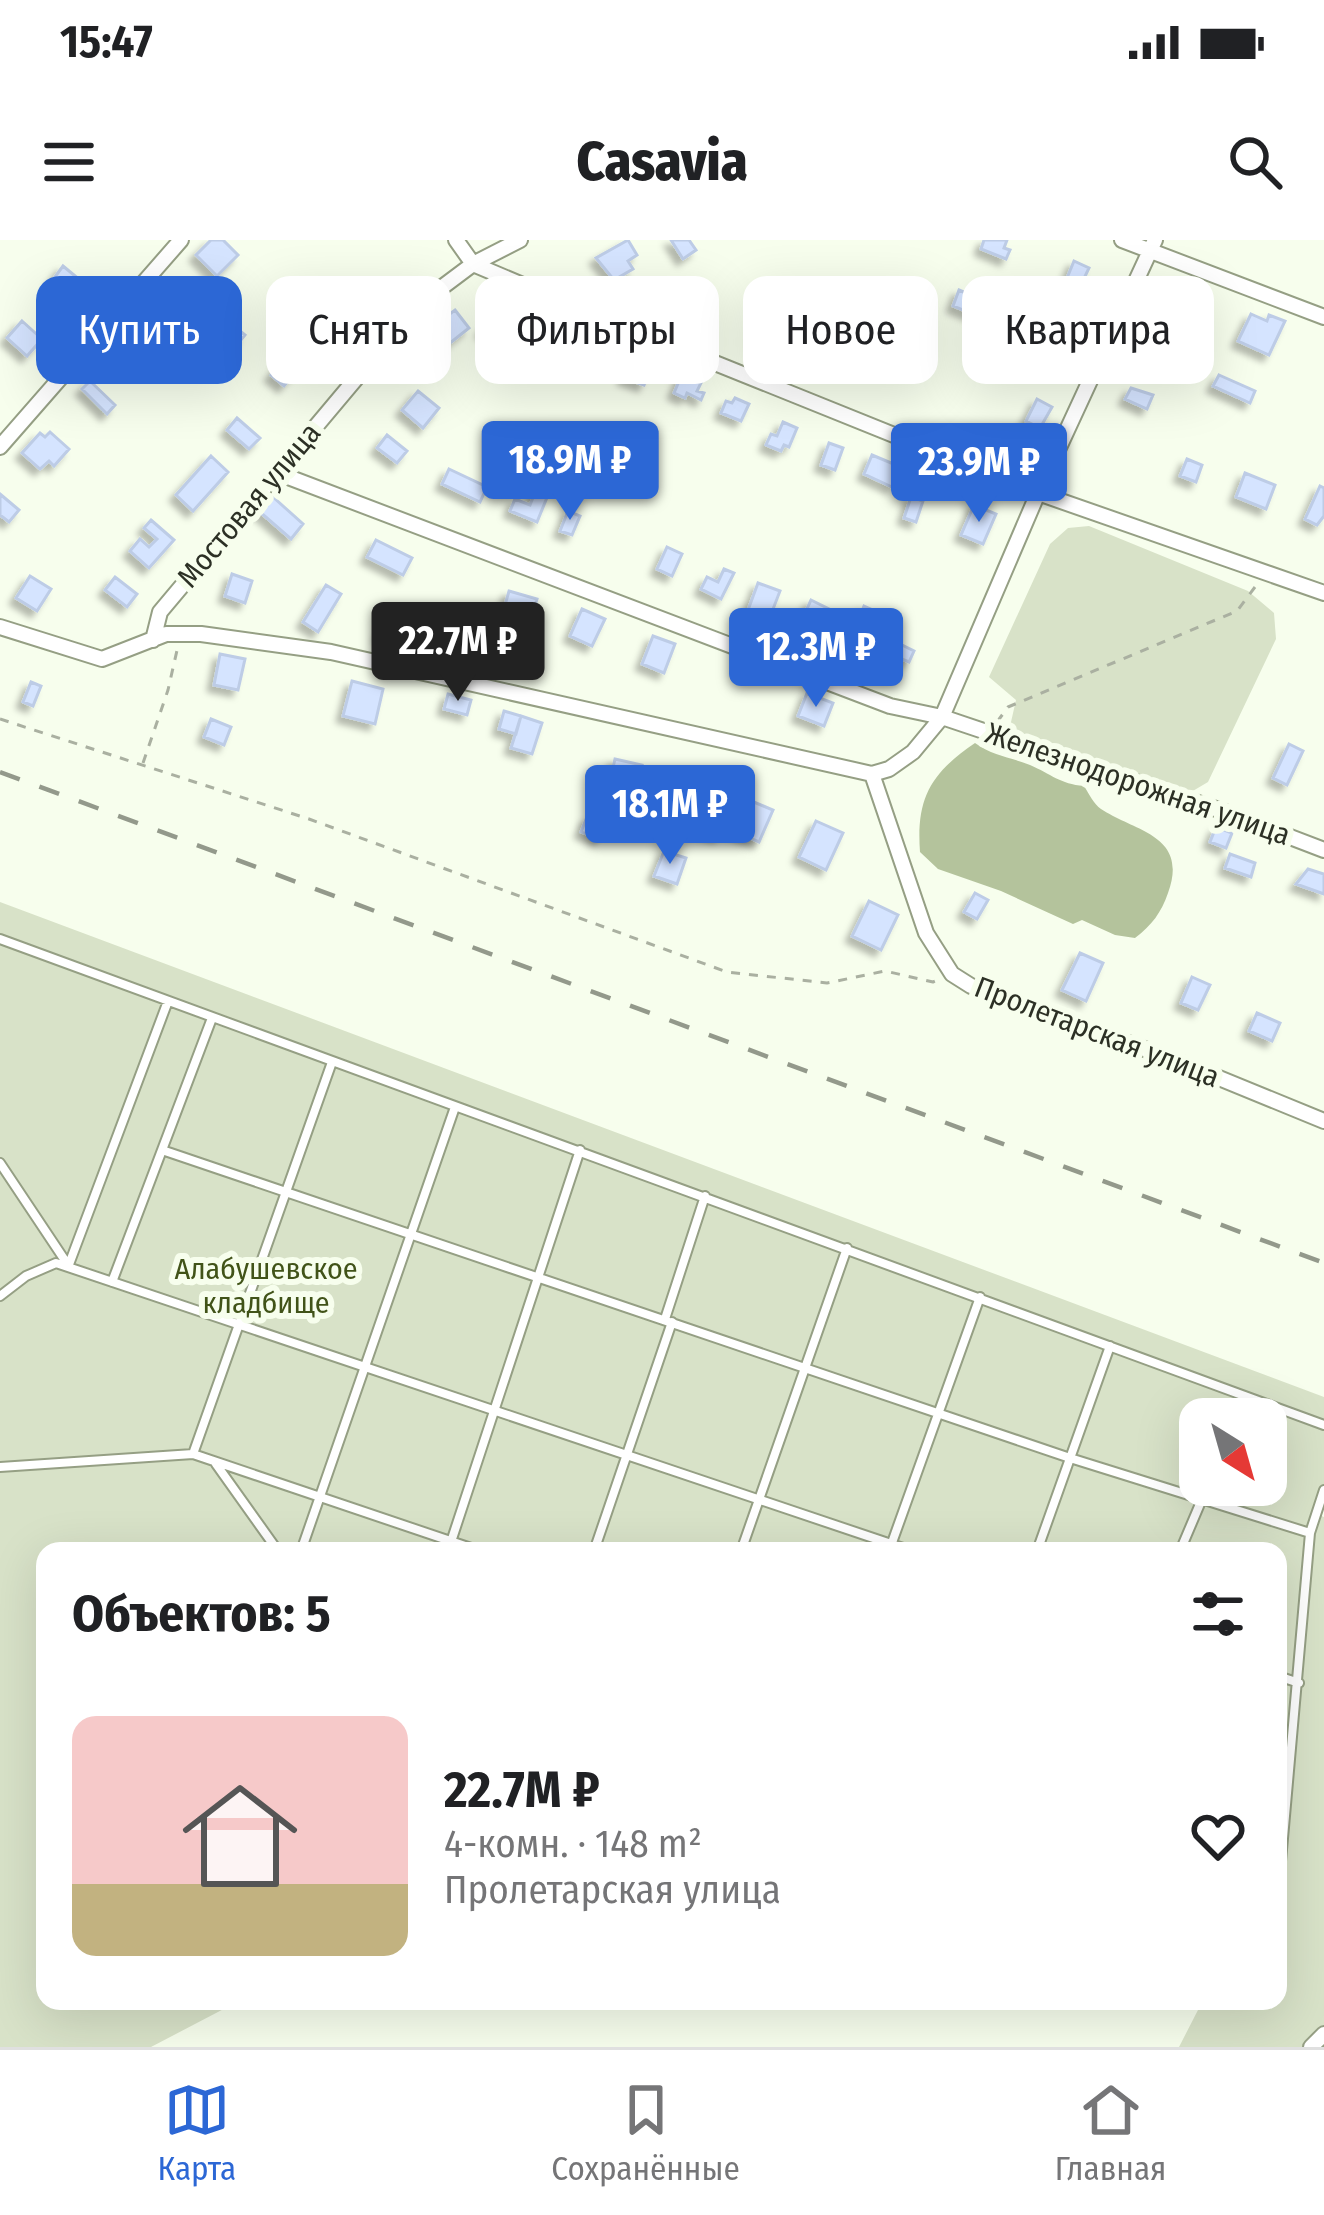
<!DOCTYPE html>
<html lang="ru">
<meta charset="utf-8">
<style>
body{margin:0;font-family:"Fira Sans Condensed",sans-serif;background:#f6f6f6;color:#202124;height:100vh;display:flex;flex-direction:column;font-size:45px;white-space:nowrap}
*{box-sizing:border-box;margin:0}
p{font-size:39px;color:#757577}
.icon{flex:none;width:66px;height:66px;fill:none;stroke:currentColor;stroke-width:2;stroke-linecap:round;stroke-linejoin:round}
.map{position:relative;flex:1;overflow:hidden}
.panel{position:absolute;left:36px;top:1302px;width:1251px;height:468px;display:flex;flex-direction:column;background:#fff;border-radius:24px;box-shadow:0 12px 48px #0002}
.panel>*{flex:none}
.guide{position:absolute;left:36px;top:36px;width:1254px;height:108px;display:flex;gap:24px}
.needle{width:78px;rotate:143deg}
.tools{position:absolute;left:1179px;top:1158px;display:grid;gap:24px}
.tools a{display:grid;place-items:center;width:108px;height:108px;border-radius:24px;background:#fff;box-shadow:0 12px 48px #0002;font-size:60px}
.price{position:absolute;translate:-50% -102px;padding:0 27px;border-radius:12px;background:#2c67d5;color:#fff;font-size:39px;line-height:78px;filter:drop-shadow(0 3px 6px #0008)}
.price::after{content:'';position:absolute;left:50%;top:72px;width:36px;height:27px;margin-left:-18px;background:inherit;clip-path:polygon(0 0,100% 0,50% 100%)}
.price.selected{background:#222;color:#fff}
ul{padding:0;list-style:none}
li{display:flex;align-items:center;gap:36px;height:300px;padding:0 36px}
li span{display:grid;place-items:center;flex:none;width:336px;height:240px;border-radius:24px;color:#555}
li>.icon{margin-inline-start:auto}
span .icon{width:144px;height:144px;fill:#fffc;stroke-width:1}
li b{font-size:51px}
h2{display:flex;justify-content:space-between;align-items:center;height:144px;padding:0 36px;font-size:51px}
.chip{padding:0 42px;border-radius:24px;background:#fff;box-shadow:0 12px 48px #0002;font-size:42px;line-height:108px}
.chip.selected{background:#2c67d5;color:#fff}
.status{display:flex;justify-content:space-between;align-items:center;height:84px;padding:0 60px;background:#fff;direction:ltr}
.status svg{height:33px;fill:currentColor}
header{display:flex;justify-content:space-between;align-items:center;height:156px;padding:0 36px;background:#fff;font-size:54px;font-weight:800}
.menu{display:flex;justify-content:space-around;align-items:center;height:168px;border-top:3px solid #e0e0e0;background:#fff;font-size:33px;color:#757577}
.menu a{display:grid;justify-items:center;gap:6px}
.menu .selected{color:#2c67d5}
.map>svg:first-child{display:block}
.green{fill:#d8e2c8;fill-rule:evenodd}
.water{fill:#b4c39c}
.building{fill:#d5e4ff;stroke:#bdcce6;stroke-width:3;filter:url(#shadow)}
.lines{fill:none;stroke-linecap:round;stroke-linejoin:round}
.lane-casing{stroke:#959f84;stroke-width:12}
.street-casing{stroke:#959f84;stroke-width:18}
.path{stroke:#aab0a1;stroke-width:3;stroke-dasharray:9 9;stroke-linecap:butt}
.lane{stroke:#fff;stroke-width:8}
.street{stroke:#fff;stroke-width:14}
.rail{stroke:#93998b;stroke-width:4.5;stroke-dasharray:21 21;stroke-linecap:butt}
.labels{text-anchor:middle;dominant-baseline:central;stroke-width:12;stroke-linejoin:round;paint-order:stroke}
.street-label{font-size:30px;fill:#2c3025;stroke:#f7feed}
.park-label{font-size:30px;fill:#415318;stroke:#f7feed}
</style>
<div class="status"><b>15:47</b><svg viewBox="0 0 49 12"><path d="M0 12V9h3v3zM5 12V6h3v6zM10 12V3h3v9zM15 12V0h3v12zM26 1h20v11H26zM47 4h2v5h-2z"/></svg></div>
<header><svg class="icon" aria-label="menu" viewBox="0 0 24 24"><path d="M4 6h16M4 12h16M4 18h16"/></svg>Casavia<svg class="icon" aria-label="search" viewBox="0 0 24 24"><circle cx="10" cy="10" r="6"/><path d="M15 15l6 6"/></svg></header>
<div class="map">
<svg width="1324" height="1807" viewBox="0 0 1324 1807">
<defs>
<filter id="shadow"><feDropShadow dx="-6" dy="6" stdDeviation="3" flood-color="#0004"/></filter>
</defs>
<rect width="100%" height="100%" fill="#f7feed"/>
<!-- green -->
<path class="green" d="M1089,286L1248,351L1274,373L1276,399L1208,542L1181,558L1016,493L1011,482L1016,460L989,437L1050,304L1068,288Z
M0,662L1324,1157V1260L1319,1275L1324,1277V1807H1179L1198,1770L888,1761H1278V1311H45V1761H239L151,1807H0ZM1200,1179H1266V1245H1200Z"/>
<!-- water -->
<path class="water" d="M975,503C993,516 1010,517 1030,525C1051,534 1060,544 1084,546C1089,554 1094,564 1101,569C1136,592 1189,595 1168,653C1161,673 1152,685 1135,698L1115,695L1082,680L1073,684L1001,651L938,629L920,612C916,558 931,533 975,503Z"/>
<!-- building -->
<path class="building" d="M211,0H223L238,15L217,36L196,15Z
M628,0L637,15L628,21L633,29L614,40L596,18Z
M671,0H689L696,10L683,19Z
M984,0H1007L1004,8L1010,10L1006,19L981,9Z
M1074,21L1089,28L1081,45L1067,38Z
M63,26L80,40L69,54L52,41Z
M180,39L197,52L188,63L172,51Z
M1177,42L1188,46L1185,54L1189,55L1185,66L1178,63L1176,68L1165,61L1171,44Z
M959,50L994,65L987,80L953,66Z
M327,65L353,90L333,109L309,86Z
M455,70L469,88L445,107L431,88Z
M1251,74L1267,81L1269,75L1285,81L1269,115L1238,101Z
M495,75L507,84L500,92L509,100L502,108L482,91Z
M764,76L793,86L785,107L756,98Z
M22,81L42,99L27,116L7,98Z
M1049,82L1066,90L1053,119L1036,111Z
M142,84L159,100L142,118L125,102Z
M234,86L245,95L232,111L221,102Z
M1154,88L1174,97L1167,111L1148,102Z
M826,96L848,105L843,118L821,110Z
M632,116L652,124L644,145L624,138Z
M282,122L295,133L284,146L271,135Z
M682,134L701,143L697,151L704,153L701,160L687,153L685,158L674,153Z
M1219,135L1255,151L1250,163L1213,146Z
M90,141L115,165L107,174L82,149Z
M1131,148L1153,155L1147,169L1125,159Z
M418,151L439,168L423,188L402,170Z
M735,158L749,164L741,181L721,173L726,161L732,163Z
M1037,159L1052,167L1040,188L1026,181Z
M237,178L260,198L249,209L227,190Z
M783,182L797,188L789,207L784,205L781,211L766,205L771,194L777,196Z
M50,192L69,209L54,226L49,221L40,229L22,213L40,193L45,197Z
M387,195L407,211L397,223L377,208Z
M829,203L843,208L835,230L821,225Z
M872,215L901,227L892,247L864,234Z
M211,216L228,232L193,271L176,255Z
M1187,219L1202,225L1196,242L1180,236Z
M449,229L487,247L480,262L442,244Z
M1245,233L1275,245L1266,269L1236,257Z
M1320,246L1324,248V276L1317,285L1305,279Z
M536,250L548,255L537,282L510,271L515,259L530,265Z
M0,254L19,270L9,282L0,275Z
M273,257L303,284L291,299L260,272Z
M911,257L923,261L916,282L904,278Z
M974,265L996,274L983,304L961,295Z
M568,271L580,276L572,295L560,291Z
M151,280L174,300L149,328L130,311L140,299L149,307L157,299L144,288Z
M376,300L412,318L403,335L367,317Z
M667,307L682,314L672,336L657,329Z
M724,329L734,333L721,359L701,349L707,337L718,342Z
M232,334L252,341L245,363L225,356Z
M30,336L51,349L37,371L16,358Z
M115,337L137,354L127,367L105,350Z
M758,343L780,351L770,377L748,370Z
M326,345L341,354L318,392L303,382Z
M509,351L537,359L531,379L503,372Z
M811,360L831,370L819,395L799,386Z
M864,366L882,374L870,403L852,396Z
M582,369L605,379L592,406L570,396Z
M390,375L401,381L390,401L380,396Z
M475,380L484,383L478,398L485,401L479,416L463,410Z
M653,396L675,404L664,433L642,424Z
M898,403L914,411L909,422L892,415Z
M220,414L245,419L238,450L214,445Z
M352,441L383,449L375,484L343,476Z
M31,442L41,446L33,466L23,462Z
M807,453L833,463L824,486L798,476Z
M448,454L471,460L467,475L444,469Z
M504,471L521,476L516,494L499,489Z
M521,476L542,483L532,514L511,508Z
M211,479L231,487L224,505L204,497Z
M1289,504L1303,511L1287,545L1273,538Z
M615,519L642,525L636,546L610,540Z
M749,560L773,570L759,602L736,592Z
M712,568L726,572L719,596L705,591Z
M587,577L606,584L600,599L581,592Z
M816,581L843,593L826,630L799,617Z
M1216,587L1232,593L1226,608L1210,602Z
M664,611L686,618L677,644L654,636Z
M1230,614L1255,623L1251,637L1225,628Z
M1308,629L1324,634V654L1296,644Z
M975,653L988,660L977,679L964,672Z
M869,661L898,675L881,710L852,696Z
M1080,713L1103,723L1086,761L1062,750Z
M1192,737L1210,745L1198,770L1181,763Z
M1257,773L1280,783L1272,801L1249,791Z"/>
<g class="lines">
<!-- lane casing -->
<g class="lane-casing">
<path id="lane" d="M0,699L1324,1185
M162,910L1070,1218L1310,1293
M0,923L68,1025
M68,1027L168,761
M112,1042L212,778
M0,1056L26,1036L56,1023L912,1311
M665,1079L705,956
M1235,1179L1245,1157
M193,1214L332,822
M216,1224L278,1311
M0,1227L193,1214L480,1311
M301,1311L455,867
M448,1311L580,910
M594,1311L672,1082
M741,1311L847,1008
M889,1311L980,1057
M1037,1311L1110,1106
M1180,1311L1208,1245
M1278,1436L1299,1443
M1278,1655L1310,1293L1324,1250"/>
</g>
<!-- street casing -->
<g class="street-casing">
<path id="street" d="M456,0L473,24L551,57L1038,253L1324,353
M1122,0L1324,77
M0,207L181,0
M275,232L890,466L942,477L1222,571L1324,610
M0,387L102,419L166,394H201L331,412L872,534L926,693L952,734L971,746L1175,820L1324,881
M153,400L160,372L417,66L473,24L520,0
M872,534L889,529L913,512L942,477L1038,253L1155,0
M1311,1807L1324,1794"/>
</g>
<!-- path -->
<path class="path" d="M0,479L309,579L727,732L827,743L885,731L933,742L940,739
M997,482L1008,467L1237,371L1255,347
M143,523L168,450L178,406"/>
<!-- lane -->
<use href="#lane" class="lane"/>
<!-- street -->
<use href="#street" class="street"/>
<!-- rail -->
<path class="rail" d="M0,532L1324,1023"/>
</g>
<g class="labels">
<!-- street labels -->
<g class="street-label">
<text transform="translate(249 265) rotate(-50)">Мостовая улица</text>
<text transform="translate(1138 544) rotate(19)">Железнодорожная улица</text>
<text transform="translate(1097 792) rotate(21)">Пролетарская улица</text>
</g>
<!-- park labels -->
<g class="park-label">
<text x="266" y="1029">Алабушевское<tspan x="266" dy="34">кладбище</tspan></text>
</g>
</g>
</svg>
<div class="tools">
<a><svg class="needle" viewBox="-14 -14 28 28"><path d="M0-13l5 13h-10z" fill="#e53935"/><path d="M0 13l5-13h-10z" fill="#757577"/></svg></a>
</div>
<b class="price" style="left:570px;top:283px">18.9M ₽</b>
<b class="price" style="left:979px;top:285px">23.9M ₽</b>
<b class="price selected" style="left:458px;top:464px">22.7M ₽</b>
<b class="price" style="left:816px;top:470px">12.3M ₽</b>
<b class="price" style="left:670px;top:627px">18.1M ₽</b>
<div class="guide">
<a class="chip selected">Купить</a>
<a class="chip">Снять</a>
<a class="chip">Фильтры</a>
<a class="chip">Новое</a>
<a class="chip">Квартира</a>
</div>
<section class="panel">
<h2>Объектов: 5<svg class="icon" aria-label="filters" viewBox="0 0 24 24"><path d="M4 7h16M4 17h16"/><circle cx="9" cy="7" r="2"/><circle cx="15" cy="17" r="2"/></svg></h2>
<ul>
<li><span style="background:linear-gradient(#f6c9c9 70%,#c2b280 0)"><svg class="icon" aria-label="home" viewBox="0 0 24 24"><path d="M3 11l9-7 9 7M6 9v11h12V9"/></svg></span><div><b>22.7M ₽</b><p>4-комн. · 148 m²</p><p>Пролетарская улица</p></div><svg class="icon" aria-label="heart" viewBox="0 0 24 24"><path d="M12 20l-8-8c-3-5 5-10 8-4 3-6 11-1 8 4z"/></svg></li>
</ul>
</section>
</div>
<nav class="menu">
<a class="selected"><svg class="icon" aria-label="map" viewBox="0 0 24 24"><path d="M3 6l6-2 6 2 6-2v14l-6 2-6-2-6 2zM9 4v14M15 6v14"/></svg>Карта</a>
<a><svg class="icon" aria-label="saved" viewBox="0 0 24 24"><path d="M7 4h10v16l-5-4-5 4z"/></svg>Сохранённые</a>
<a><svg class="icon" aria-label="home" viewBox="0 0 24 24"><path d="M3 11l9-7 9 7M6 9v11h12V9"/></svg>Главная</a>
</nav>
